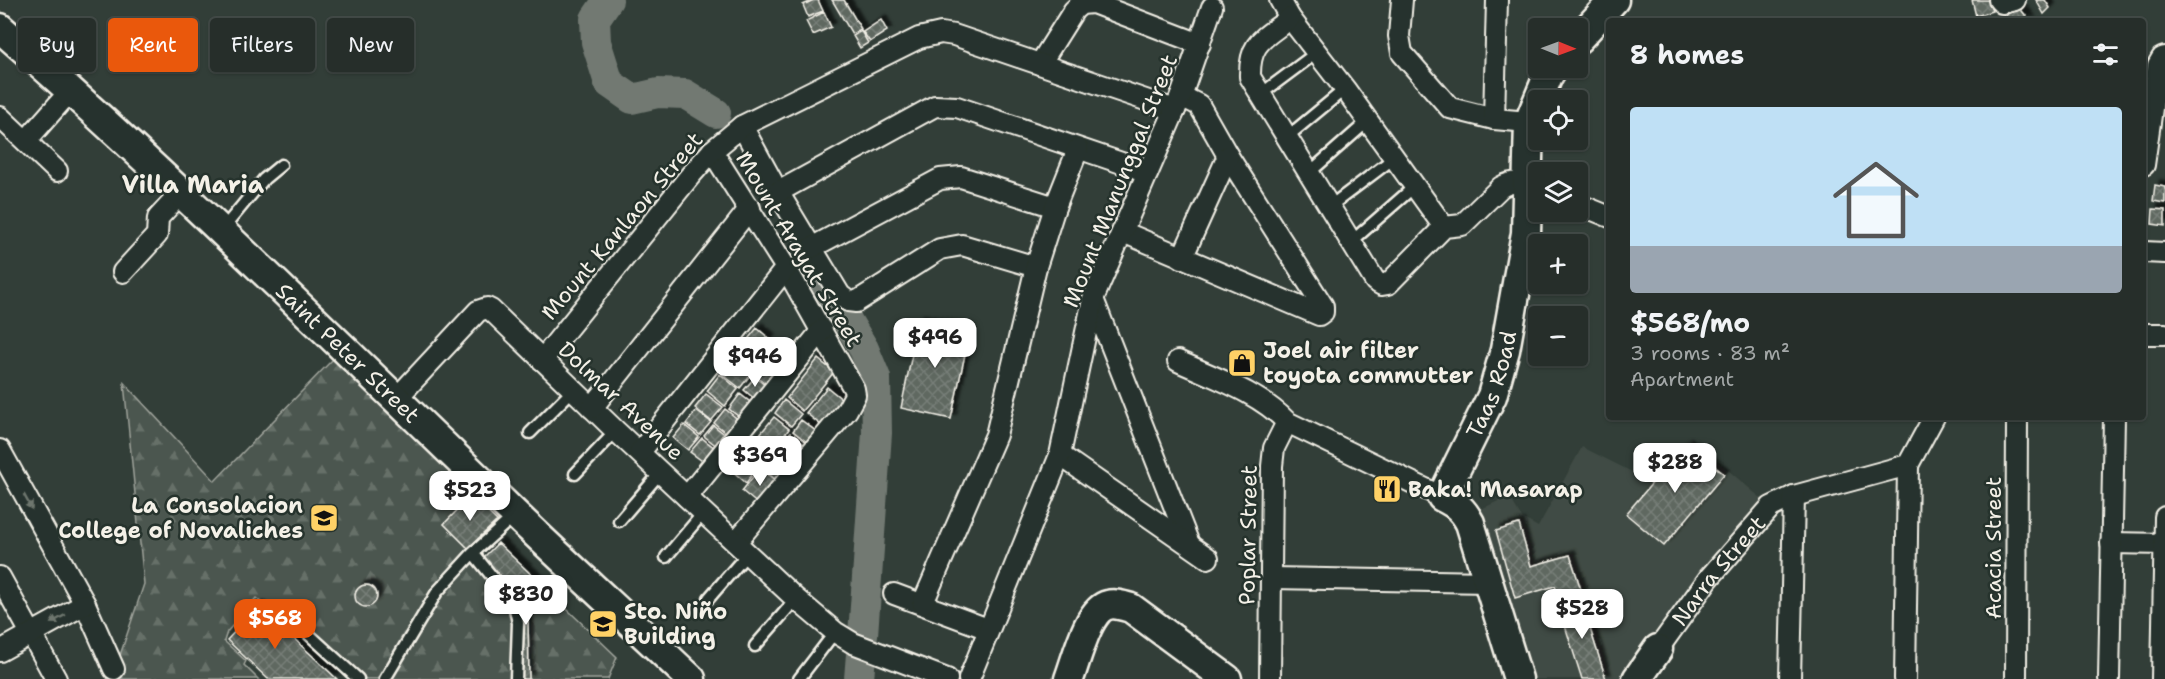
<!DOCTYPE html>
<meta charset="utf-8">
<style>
body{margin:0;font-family:"Shantell Sans",sans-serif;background:#2e3632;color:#f1f3f6;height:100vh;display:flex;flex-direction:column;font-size:22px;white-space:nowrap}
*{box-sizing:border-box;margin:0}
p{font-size:20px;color:#a4a8a8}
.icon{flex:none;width:33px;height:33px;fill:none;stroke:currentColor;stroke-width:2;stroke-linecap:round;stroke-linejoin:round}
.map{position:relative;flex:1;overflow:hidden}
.drawer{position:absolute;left:1606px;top:18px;width:540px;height:402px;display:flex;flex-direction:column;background:#262e2a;border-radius:6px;box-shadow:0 2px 4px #0004,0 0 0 2px #424a47}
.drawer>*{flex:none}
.top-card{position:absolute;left:18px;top:18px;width:570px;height:54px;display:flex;gap:12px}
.needle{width:39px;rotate:91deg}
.tools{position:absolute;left:1528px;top:18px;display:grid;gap:12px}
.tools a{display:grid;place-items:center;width:60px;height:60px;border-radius:6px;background:#262e2a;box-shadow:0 2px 4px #0004,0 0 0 2px #424a47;font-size:30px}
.price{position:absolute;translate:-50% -51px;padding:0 14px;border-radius:12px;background:#fff;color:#222;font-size:20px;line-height:39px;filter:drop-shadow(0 2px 3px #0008)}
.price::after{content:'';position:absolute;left:50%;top:36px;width:18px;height:14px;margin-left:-9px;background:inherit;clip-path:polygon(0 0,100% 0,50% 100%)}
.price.selected{background:#ea580c;color:#fff}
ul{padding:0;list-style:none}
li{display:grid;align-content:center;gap:12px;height:318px;padding:0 24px}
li+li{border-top:2px solid #424a47}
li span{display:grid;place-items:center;height:186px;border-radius:6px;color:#555}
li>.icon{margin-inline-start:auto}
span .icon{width:108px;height:108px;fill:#fffc;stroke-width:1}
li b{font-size:26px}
h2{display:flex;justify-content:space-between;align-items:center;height:72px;padding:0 24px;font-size:26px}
.pill{padding:0 21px;border-radius:6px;background:#262e2a;box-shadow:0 2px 4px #0004,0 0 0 2px #424a47;font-size:21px;line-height:54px}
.pill.selected{background:#ea580c;color:#fff}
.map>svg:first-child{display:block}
.built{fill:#404b44}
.forest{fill:url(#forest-firs);stroke:#a0a49c;stroke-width:1.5}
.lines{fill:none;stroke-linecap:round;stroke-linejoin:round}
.river{stroke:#727972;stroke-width:30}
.building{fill:url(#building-cross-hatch);stroke:#f4f1e8;stroke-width:1.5;filter:url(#shadow)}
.lane-casing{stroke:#f4f1e8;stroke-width:15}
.street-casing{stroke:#f4f1e8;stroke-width:24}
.secondary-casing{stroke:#f4f1e8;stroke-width:33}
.lane{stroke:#26332d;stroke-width:10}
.street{stroke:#26332d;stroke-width:20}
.secondary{stroke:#26332d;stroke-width:28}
.oneway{fill:#6e766e}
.labels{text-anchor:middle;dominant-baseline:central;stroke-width:5;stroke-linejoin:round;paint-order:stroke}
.street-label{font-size:22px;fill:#f4f1e8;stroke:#26332d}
.poi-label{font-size:22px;font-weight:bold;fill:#f4f1e8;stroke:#26332d;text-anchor:start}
.neighbourhood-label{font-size:24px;font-weight:bold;fill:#f4f1e8;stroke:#26332d}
</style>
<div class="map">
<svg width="2165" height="679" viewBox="0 0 2165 679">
<defs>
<pattern id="forest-firs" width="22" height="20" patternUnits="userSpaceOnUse" patternTransform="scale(1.5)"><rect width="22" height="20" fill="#4c564f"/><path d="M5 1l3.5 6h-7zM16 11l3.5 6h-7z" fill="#666f68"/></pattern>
<pattern id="building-cross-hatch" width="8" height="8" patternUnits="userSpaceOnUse" patternTransform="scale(1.5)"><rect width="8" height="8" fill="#5f6861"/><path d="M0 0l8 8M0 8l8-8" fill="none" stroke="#777e78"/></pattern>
<filter id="shadow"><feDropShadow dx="5" dy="-5" stdDeviation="1.5" flood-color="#0009"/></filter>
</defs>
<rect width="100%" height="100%" fill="#323e38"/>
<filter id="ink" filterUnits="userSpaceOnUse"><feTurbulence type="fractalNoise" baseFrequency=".0167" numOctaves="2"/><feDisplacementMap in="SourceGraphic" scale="12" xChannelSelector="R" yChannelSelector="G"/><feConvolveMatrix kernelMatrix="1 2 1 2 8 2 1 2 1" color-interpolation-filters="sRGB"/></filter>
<g filter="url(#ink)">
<!-- built -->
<path class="built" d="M1690,438L1762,499L1628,679H1526L1477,511L1509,496L1522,518L1538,527L1582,447L1640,476Z"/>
<!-- forest -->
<path class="forest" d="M336,356L505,513L497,521L471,496L444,524L468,548L431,591L378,679H366L290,611L280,619L256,598L227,632L224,641L246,661L244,665L258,679H112L144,584L124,383L215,481Z
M473,559L508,597L514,624L513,679H390L440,597Z
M548,591L617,657L608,679H529L528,618L534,606Z"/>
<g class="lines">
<!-- river -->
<path class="river" d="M608,0L595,19L596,42L609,83L632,99L658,93L685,94L716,113
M817,270L864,349L876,378L877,433L863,635
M859,679L861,654"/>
</g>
<!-- building -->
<path class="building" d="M814,0H818L823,11L808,17L803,5Z
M832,0H844L861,29L852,34Z
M1972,0H1988L1992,11L1976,16Z
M2036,0H2045L2050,8L2044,14Z
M2018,6L2030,21H1999Z
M824,12L831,27L813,35L806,21Z
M881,20L887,31L870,42L863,32Z
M861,31L868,43L860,48L853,36Z
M2155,185L2165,187V203L2153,201Z
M2153,209L2165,210V226L2152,224Z
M919,320L970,331L951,419L901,408Z
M757,328L770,339L758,354L745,343Z
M744,345L760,358L750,370L735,357Z
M818,359L834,372L802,411L787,398Z
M734,360L751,374L740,388L722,374Z
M765,361L781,374L770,387L754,374Z
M720,374L738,389L725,406L707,391Z
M755,377L766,386L756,400L744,390Z
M827,387L843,400L822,426L806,413Z
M706,394L723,407L711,421L695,408Z
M740,394L754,405L742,419L729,409Z
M784,400L801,414L791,426L775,413Z
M725,409L740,421L729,435L714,423Z
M696,411L711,422L700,435L686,424Z
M774,417L789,429L776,446L760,434Z
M801,420L817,432L808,443L793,431Z
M684,425L699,437L688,450L673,438Z
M713,425L727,436L718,447L704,436Z
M790,433L805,445L792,461L777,449Z
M755,437L773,452L761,467L743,453Z
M702,438L716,449L705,463L690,452Z
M1686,443L1724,474L1664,546L1626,514Z
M776,452L789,463L776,480L763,469Z
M742,454L758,467L746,483L730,469Z
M760,468L777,482L759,505L742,491Z
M471,496L497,521L468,548L444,524Z
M1519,524L1531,566L1570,555L1582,593L1560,600L1555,586L1515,598L1496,531Z
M498,543L537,580L514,604L481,560Z
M537,580L548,591L534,606L528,618L529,679H518L514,604Z
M355 596a11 11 0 1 1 22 0a11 11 0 1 1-22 0Z
M1580,597L1606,679H1582L1558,604Z
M259,606L337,679H268L227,640Z"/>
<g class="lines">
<!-- lane casing -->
<g class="lane-casing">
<path id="lane" d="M1261,94L1316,53
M1287,137L1345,89
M1309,173L1368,121
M1329,207L1394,158
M222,230L264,179L281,165
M1351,242L1415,186
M530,433L573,390
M575,474L616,431
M619,521L661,472
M473,553L514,604L518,623L516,679
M666,557L704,512
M709,598L748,553
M292,619L358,679
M755,646L796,599
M385,679L437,592L473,553L514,516
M799,679L835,632"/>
</g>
<!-- street casing -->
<g class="street-casing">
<g id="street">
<path d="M1280,0L1290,18L1345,89L1444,227"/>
<path d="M1402,0L1399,36L1402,53L1450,108L1494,119L1529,122"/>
<path d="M1999,0L2002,3L2015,0"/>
<path d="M1290,18C1265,38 1249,41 1250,77L1375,281L1382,285L1388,284L1444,227L1462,225L1501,187C1513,180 1527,182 1539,187"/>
<path d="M1040,64L1074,10L1081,4L1093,3L1200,44"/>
<path d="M0,117L57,171"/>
<path d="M1494,119L1497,0"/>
<path d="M742,126L778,192L840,295L848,301L856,302L940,249L962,245L1036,267"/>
<path d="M26,141L71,90"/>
<path d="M712,151L786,268L854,389L855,395L847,410L736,542"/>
<path d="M2144,165L2158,65L2162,58L2165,57"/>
<path d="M778,192L935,106L957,107L1148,172"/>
<path d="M1578,204L1610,217"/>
<path d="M1123,232L1319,315L1323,312V306L1228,156L1199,105L1181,96"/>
<path d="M811,248L940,179L961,177L1055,207"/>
<path d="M2144,252L2165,253"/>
<path d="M1182,258L1228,156"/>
<path d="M123,272L157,235L158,218L181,193"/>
<path d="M1093,299L1189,544"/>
<path d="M2144,334H2165"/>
<path d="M542,360L690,176L712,151L742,126L919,38L941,33L954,35L1175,110"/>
<path d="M1178,361C1215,378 1258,392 1287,422L1442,497"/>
<path d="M396,399L478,311L487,308L491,310L616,431L796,599L835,632L853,643L947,679"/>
<path d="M592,408L750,208"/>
<path d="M0,450L85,604L114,669"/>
<path d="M640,452L786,268"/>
<path d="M1060,455L1208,558"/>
<path d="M687,497L822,330"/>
<path d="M2111,543L2165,544"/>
<path d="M0,577L56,679"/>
<path d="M1272,578L1488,582"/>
<path d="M894,594L988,629"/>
<path d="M923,603L996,435L1036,267L1055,207L1078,149"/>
<path id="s1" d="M1658,649L1709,578L1771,507L1794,496L1908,465L1934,417"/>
<path d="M0,651L85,604"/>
<path d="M969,679L1060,455L1093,299L1181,96L1212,7"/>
<path d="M1270,679L1272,466L1274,448L1287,422"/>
<path d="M1790,679L1794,496"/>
<path d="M1905,679L1908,465"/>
<path d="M2016,679L2017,417"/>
<path d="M2109,679L2114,417"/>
<path d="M2162,679L2165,517"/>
</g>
</g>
<!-- secondary casing -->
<g class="secondary-casing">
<g id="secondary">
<path id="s2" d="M0,28C177,183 344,350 514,513C572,569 632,623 691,679"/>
<path d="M1578,39L1614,0"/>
<path d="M1069,679C1076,661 1088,609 1108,605C1115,603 1124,606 1131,608L1227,679"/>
<path id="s3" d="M1518,679L1470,523C1463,509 1455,503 1442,497L1492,396L1505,350L1526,233L1529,122L1548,76L1553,68"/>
<path d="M1637,679L1658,649"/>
</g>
</g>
<!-- lane -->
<use href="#lane" class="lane"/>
<!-- street -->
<use href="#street" class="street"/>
<!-- secondary -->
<use href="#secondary" class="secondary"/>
</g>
<!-- one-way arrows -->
<defs><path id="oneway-solid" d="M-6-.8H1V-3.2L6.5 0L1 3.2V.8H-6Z" transform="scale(1.5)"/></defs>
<g class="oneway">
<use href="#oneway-solid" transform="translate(28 502) rotate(61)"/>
<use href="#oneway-solid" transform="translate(58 619) rotate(151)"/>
</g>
</g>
<!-- icons -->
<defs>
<g id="shop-square" transform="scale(1.5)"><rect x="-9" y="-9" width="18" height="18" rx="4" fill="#ffd166" stroke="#26332d"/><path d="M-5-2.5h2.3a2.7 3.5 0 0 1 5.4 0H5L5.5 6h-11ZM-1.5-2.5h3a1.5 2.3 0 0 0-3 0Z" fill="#111"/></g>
<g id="restaurant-square" transform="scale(1.5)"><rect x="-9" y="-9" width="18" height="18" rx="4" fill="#ffd166" stroke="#26332d"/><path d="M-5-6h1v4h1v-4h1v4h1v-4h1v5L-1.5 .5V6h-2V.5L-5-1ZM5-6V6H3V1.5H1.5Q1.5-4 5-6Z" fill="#111"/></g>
<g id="university-square" transform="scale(1.5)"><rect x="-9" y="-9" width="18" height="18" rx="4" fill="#ffd166" stroke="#26332d"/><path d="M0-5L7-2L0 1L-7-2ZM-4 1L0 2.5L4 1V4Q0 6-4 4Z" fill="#111"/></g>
<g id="school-square" transform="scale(1.5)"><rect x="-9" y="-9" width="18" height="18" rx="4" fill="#ffd166" stroke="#26332d"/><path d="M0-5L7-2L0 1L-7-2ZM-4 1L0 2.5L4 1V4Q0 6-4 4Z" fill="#111"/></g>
</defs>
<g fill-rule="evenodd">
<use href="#shop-square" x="1242" y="363"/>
<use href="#restaurant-square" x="1387" y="489"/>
<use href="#university-square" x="324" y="518"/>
<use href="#school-square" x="603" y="624"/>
</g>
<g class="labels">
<!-- street labels -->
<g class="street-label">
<text transform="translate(1120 181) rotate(-68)">Mount Manunggal Street</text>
<text transform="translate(622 226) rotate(-50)">Mount Kanlaon Street</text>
<text transform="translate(799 249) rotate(59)">Mount Arayat Street</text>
<text stroke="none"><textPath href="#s2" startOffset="476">Saint Peter Street</textPath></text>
<text stroke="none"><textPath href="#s3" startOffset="326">Taas Road</textPath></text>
<text transform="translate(621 401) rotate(43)">Dolmar Avenue</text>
<text transform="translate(1248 535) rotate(-89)">Poplar Street</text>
<text transform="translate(1993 548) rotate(-90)">Acacia Street</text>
<text stroke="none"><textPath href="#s1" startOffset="99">Narra Street</textPath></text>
</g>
<!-- poi labels -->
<g class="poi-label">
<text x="1263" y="350">Joel air filter<tspan x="1263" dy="25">toyota commutter</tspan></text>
<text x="1408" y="489">Baka! Masarap</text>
<text x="303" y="505" text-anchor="end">La Consolacion<tspan x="303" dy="25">College of Novaliches</tspan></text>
<text x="624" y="611">Sto. Niño<tspan x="624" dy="25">Building</tspan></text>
</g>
<!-- neighbourhood labels -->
<g class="neighbourhood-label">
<text x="193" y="185">Villa Maria</text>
</g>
</g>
</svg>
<div class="tools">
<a><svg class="needle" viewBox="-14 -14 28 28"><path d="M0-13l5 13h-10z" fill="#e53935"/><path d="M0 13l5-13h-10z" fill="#a4a8a8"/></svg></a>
<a><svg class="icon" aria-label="locate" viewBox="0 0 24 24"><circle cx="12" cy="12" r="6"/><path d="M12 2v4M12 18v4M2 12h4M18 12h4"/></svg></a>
<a><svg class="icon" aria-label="layers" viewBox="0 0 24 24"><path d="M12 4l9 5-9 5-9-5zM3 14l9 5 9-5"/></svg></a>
<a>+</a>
<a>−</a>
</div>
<b class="price" style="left:935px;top:369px">$496</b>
<b class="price" style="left:755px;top:388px">$946</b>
<b class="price" style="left:760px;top:487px">$369</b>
<b class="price" style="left:1675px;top:494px">$288</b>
<b class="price" style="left:470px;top:522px">$523</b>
<b class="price" style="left:526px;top:626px">$830</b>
<b class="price" style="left:1582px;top:640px">$528</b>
<b class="price selected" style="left:275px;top:650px">$568</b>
<div class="top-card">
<a class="pill">Buy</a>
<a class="pill selected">Rent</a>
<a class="pill">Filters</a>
<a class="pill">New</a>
</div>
<section class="drawer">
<h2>8 homes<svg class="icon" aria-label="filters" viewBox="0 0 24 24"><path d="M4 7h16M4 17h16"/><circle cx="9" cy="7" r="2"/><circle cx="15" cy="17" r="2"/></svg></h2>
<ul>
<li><span style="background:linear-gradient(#bfe0f5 75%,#9aa5b1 0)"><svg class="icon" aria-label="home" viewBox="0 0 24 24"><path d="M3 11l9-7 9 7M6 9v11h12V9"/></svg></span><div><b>$568/mo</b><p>3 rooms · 83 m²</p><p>Apartment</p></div></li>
</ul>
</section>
</div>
